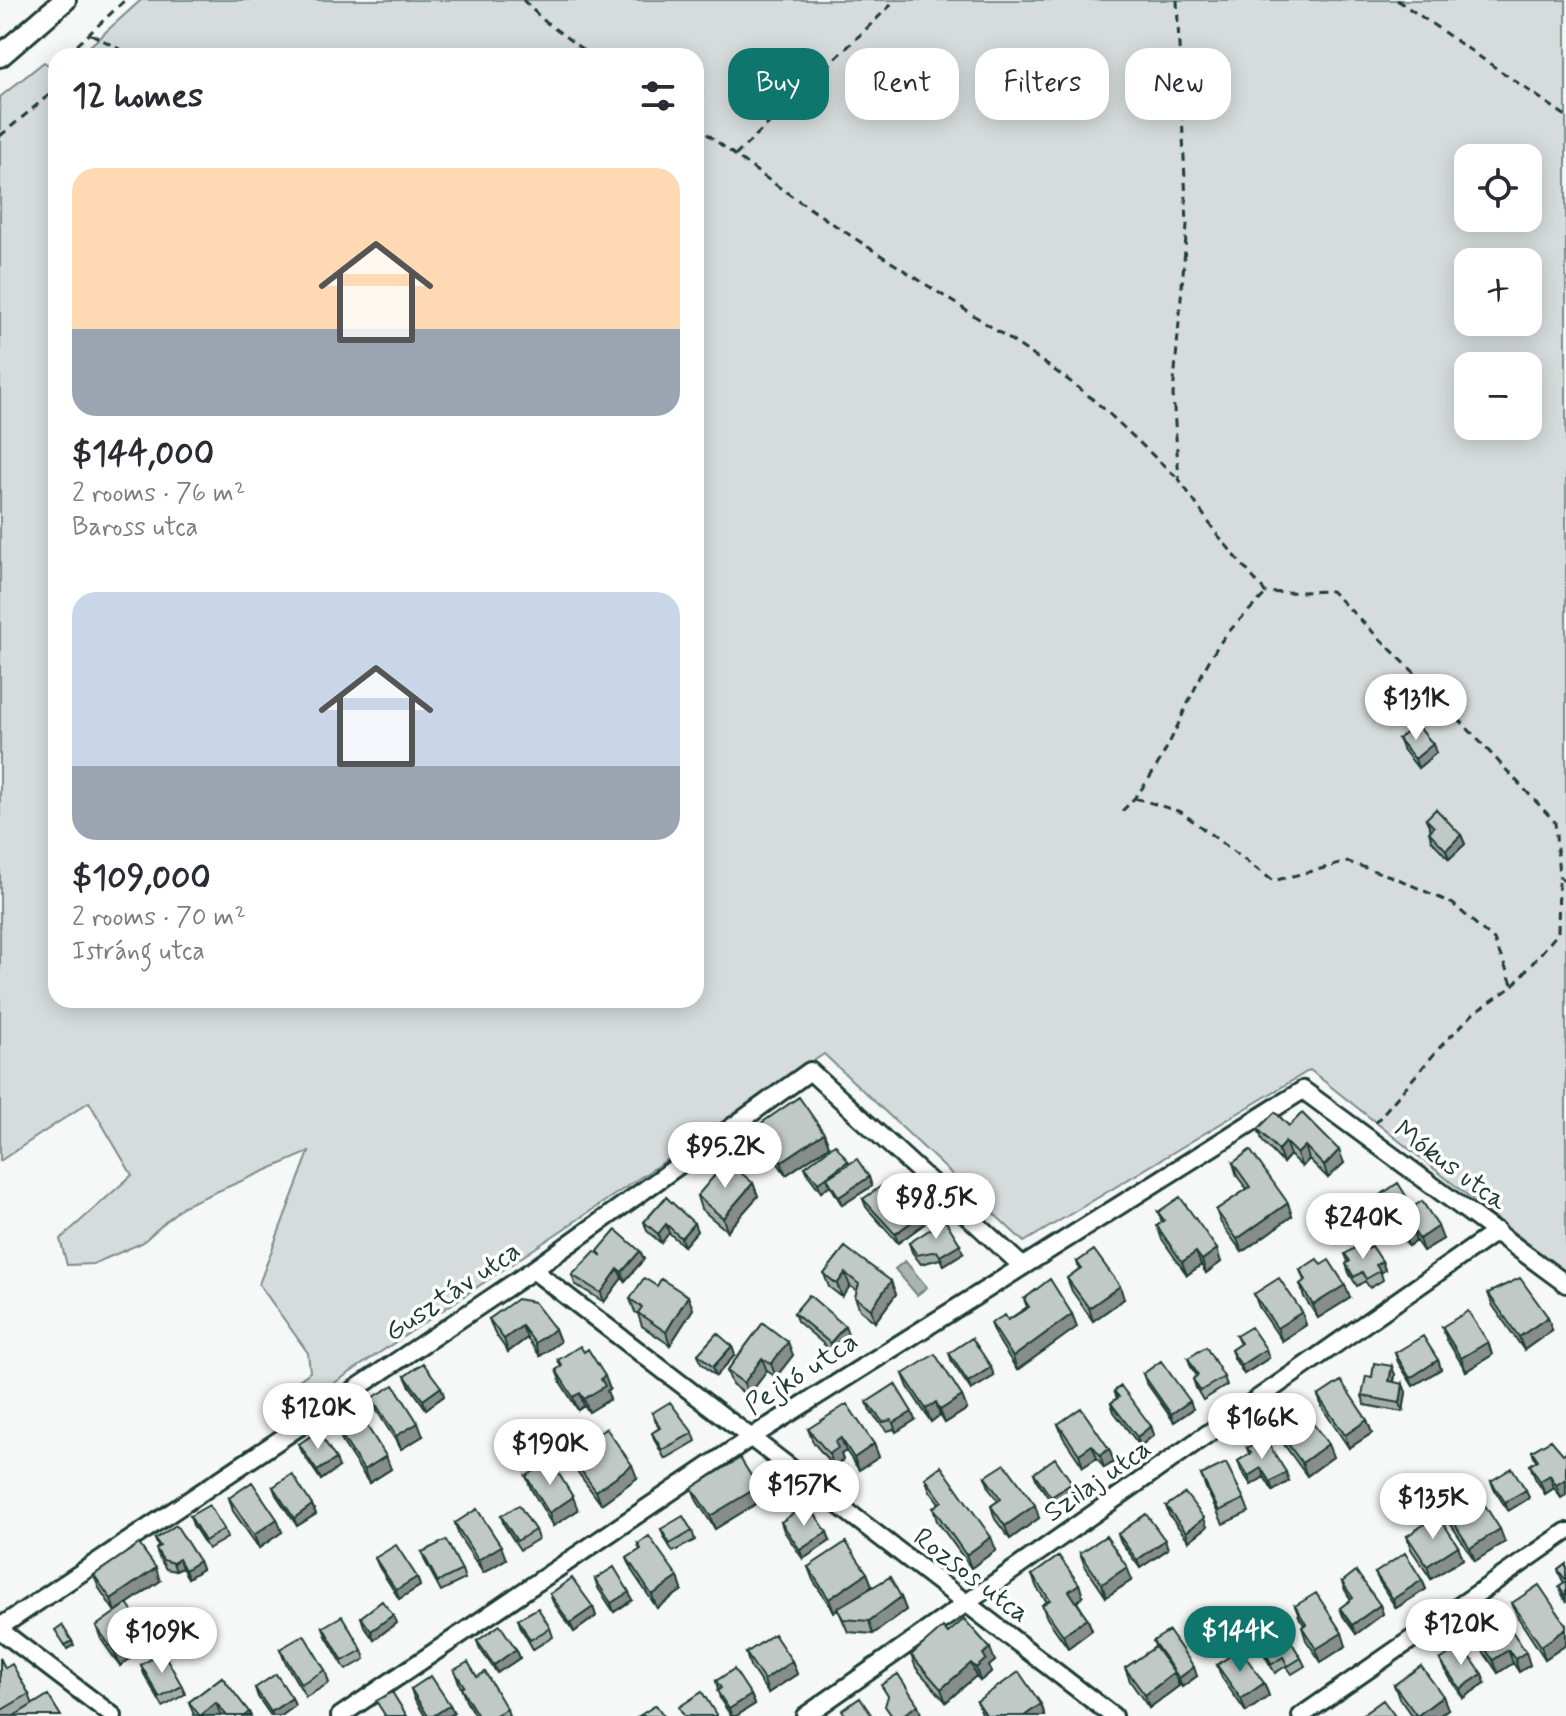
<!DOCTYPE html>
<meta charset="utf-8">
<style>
body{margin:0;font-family:Mynerve,sans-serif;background:#f2f2f3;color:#2b2b33;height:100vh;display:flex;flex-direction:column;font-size:30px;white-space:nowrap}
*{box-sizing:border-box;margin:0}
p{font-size:26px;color:#7c7c81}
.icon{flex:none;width:44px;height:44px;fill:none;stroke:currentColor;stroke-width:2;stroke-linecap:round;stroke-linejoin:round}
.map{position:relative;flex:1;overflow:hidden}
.panel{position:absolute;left:48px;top:48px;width:656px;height:960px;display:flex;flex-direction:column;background:#fff;border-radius:24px;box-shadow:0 4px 20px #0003}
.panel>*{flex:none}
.top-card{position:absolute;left:728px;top:48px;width:718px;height:72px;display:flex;gap:16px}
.controls{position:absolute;left:1454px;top:144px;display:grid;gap:16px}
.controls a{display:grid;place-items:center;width:88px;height:88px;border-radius:16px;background:#fff;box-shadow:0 4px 20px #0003;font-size:40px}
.price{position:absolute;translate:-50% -68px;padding:0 18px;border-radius:28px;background:#fff;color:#222;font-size:26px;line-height:52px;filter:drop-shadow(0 2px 4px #0008)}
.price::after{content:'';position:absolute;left:50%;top:48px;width:24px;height:18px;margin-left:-12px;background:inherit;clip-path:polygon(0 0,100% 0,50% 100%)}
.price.active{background:#0f766e;color:#fff}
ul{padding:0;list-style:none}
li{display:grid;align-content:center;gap:16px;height:424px;padding:0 24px}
li span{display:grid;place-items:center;height:248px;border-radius:24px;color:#555}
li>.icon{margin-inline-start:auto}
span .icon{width:144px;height:144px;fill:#fffc;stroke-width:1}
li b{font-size:34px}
h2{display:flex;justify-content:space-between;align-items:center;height:96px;padding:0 24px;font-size:34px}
.chip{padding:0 28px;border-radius:24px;background:#fff;box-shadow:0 4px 20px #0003;font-size:28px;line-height:72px}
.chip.active{background:#0f766e;color:#fff}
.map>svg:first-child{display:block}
.green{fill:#d6dcdb;stroke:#7a8c88;stroke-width:2;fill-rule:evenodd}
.water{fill:#aab5b1;stroke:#72857f;stroke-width:2}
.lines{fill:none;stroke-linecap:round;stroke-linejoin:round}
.minor-casing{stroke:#1f3d34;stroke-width:22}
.major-casing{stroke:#1f3d34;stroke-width:26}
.path{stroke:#1f3d34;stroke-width:3;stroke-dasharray:8 6;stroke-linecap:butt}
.minor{stroke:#fff;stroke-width:16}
.major{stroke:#fff;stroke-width:20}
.wall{fill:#a5adaa;stroke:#1f3d34;stroke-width:2}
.shaded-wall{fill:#868d8b;stroke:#1f3d34;stroke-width:2}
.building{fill:#c0c9c6;stroke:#1f3d34;stroke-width:2}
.labels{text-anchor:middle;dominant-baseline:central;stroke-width:7;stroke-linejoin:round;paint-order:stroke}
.street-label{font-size:28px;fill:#1f3d34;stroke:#fff}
</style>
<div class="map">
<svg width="1566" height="1716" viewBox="0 0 1566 1716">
<rect width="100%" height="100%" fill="#f6f7f7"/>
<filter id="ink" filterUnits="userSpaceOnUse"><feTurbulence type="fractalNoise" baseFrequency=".0125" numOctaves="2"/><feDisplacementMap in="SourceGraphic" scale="16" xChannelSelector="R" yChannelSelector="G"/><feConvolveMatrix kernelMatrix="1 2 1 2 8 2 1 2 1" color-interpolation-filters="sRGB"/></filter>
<g filter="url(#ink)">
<!-- green -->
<path class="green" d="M141,0H1566V1274L1310,1070L1024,1242L824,1054L309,1400L291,1386L310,1372L308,1353L259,1284L309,1152L183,1206L142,1243L93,1264L67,1265L60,1239L132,1175L89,1102L0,1161V97L44,62L56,71V1000H696V56H79ZM1468,158H1528V218H1468ZM1468,262H1528V322H1468ZM1468,366H1528V426H1468Z"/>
<!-- water -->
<path class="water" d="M905,1261L927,1287L917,1295L895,1269Z"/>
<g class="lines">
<!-- minor casing -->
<g class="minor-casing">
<path id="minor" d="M533,1270L1113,1716
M0,1627L533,1270L810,1071L1021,1265
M0,1630L113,1716
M340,1716L750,1438L1303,1090L1566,1284
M805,1716L1497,1231
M1301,1716L1566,1532"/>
</g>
<!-- major casing -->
<g class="major-casing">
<path id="major" d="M0,56L65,0"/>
</g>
<!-- path -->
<path class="path" d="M523,0L542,19L591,56
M1177,0L1187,225L1173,395L1179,479L1216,533L1266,593L1331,591L1426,684L1555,822L1559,876L1566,883
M1397,0L1566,116
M91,34L133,56
M71,56L70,52L125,0
M696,125C814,220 948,293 1071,382C1109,410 1143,448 1179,479
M0,136L56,89
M735,156L896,0
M1135,798L1181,812L1273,881L1348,862L1396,878L1453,904L1494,940L1513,986
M1122,811C1167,769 1184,700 1216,649C1228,629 1250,611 1266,593
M1375,1123L1441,1046L1474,1013L1513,986L1558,933L1559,878"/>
<!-- minor -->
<use href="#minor" class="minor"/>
<!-- major -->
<use href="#major" class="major"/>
</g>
<!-- wall -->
<path class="wall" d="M1398,739L1436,753L1418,768L1402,748Z
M1426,819L1461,835L1465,844L1449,859L1432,841L1429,832L1431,830Z
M757,1126L824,1133L829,1146L786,1175L761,1139Z
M1289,1126L1344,1163L1328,1178L1309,1159L1302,1167L1290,1155L1283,1163L1263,1142L1258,1129Z
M848,1161L849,1164L872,1186L842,1205L830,1185L821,1192L809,1176L805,1167Z
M1233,1163L1292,1216L1242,1252L1221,1223L1216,1210L1247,1189L1237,1176Z
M753,1183L758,1196L727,1231L701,1209L697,1196Z
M1379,1196L1413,1207L1443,1239L1423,1251L1416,1241L1408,1246L1400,1233L1392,1238L1384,1225L1379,1212L1384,1209Z
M666,1197L697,1231L684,1246L669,1233L661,1243L647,1231L644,1222Z
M863,1199L924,1224L898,1243L866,1207Z
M1158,1212L1221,1262L1206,1273L1201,1265L1187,1275L1162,1239L1157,1226L1162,1222Z
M909,1243L963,1253L944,1265L940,1259L921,1264L912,1252Z
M845,1247L896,1294L875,1322L860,1310L855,1297L857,1291L850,1286L842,1297L829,1287L824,1274Z
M1368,1249L1382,1261L1385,1270L1381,1273L1383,1280L1370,1288L1365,1281L1357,1286L1349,1273L1346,1264L1348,1262L1345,1254Z
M640,1251L644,1259L625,1281L622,1278L604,1302L575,1284L572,1275L599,1254Z
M1077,1262L1124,1299L1093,1321L1072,1291L1067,1278L1079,1269Z
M1300,1270L1350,1298L1318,1318L1304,1297L1300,1284L1304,1281Z
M657,1286L693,1309L670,1345L642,1326L638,1314L635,1312L630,1299Z
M1488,1293L1552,1330L1524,1350L1493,1306Z
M1254,1294L1302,1312L1306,1325L1282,1341L1259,1307Z
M1024,1299L1072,1314L1077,1327L1017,1370L996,1336L991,1323L1008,1320L1027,1307Z
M794,1313L845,1326L848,1334L833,1352L797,1321Z
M489,1319L555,1329L560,1342L540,1356L527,1338L508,1352L494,1332Z
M763,1323L793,1355L776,1377L767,1371L748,1396L732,1384L727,1371Z
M1442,1327L1488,1342L1492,1355L1466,1371L1447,1340Z
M1236,1336L1269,1358L1244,1374L1234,1358L1231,1350L1240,1344Z
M949,1353L994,1376L971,1390L952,1362Z
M1395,1353L1438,1360L1441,1369L1413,1386L1398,1362Z
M698,1354L735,1355L716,1376L701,1363Z
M1188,1358L1224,1377L1227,1385L1203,1400L1196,1388L1193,1379L1197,1376L1191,1367Z
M558,1360L610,1389L607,1391L610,1399L589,1412L584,1406L578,1410L561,1383L556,1370L561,1367Z
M903,1374L962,1396L967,1409L945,1423L940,1415L931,1422L908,1387Z
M1143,1374L1193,1409L1174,1422L1146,1382Z
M1395,1375L1394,1382L1406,1392L1403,1412L1365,1405L1362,1396Z
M405,1376L441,1387L444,1396L426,1409L409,1385Z
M1114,1391L1151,1426L1154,1435L1140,1446L1114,1412L1111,1403L1117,1398Z
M1318,1396L1367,1420L1372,1433L1349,1448L1323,1409Z
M372,1398L423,1436L401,1449L377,1411Z
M867,1402L915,1420L896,1432L894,1429L887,1431L870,1411Z
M652,1413L693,1433L696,1441L665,1459L655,1441L652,1433L659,1428Z
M343,1422L391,1469L369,1483L343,1443L338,1430L344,1427Z
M1058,1424L1109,1449L1114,1462L1104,1468L1097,1458L1083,1467L1063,1437Z
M1275,1426L1333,1457L1307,1476L1280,1439Z
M808,1429L874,1444L879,1457L859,1470L846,1451L841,1454L843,1460L834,1467L813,1442Z
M1551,1440L1561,1498L1554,1488L1545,1494L1535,1478L1530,1465L1536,1461L1532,1451Z
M299,1444L339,1467L321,1480L302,1452Z
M1247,1448L1289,1481L1273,1491L1264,1477L1251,1485L1241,1470L1238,1461L1249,1454Z
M569,1454L637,1478L601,1504L574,1467Z
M1034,1473L1075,1491L1054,1506L1037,1481Z
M1201,1475L1244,1499L1249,1512L1223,1524L1206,1488Z
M526,1476L578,1510L553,1526L531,1489Z
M985,1477L1039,1518L1010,1539L995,1519L991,1506L998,1501L990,1490Z
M925,1478L996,1550L971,1568L937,1521L933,1508L939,1503L930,1491Z
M1491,1481L1526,1490L1529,1498L1508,1511L1494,1489Z
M273,1487L312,1505L316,1514L297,1526L276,1495Z
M758,1487L762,1500L715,1529L697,1501L692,1488Z
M229,1498L282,1532L259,1548L233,1511Z
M1440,1501L1505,1542L1475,1561L1444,1514Z
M1166,1506L1207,1527L1189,1541L1169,1515Z
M190,1516L224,1529L227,1538L208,1549L193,1525Z
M501,1516L535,1530L538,1539L520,1550L504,1525Z
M781,1522L827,1532L830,1541L803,1559L784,1531Z
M455,1523L506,1559L483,1573L459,1536Z
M661,1529L692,1531L695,1540L673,1552L664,1537Z
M1118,1534L1165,1540L1168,1549L1140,1568L1121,1542Z
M1407,1536L1458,1546L1463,1559L1431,1579L1411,1549Z
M155,1539L199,1561L202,1569L188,1578L182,1568L176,1571L166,1569L159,1557L156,1549L158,1547Z
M638,1544L678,1577L682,1590L657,1608L632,1571L627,1558L640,1550Z
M422,1552L462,1570L465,1579L441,1591L425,1561Z
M1080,1553L1132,1580L1106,1597L1085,1566Z
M375,1558L417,1577L420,1586L399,1599L379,1567Z
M1566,1564V1603L1559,1587L1564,1584L1558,1570Z
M808,1567L867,1573L872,1586L859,1595L901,1597L906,1610L873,1634L848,1632L838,1609L834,1612L813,1580Z
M1375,1573L1422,1580L1426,1589L1396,1608L1379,1581Z
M94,1575L160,1581L115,1612L99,1588Z
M1032,1575L1079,1584L1083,1597L1077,1602L1087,1618L1092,1630L1068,1648L1047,1618L1042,1605L1047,1602L1037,1588Z
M595,1579L632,1600L614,1612L598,1588Z
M1342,1582L1380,1605L1383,1614L1356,1634L1343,1616L1340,1608L1351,1600L1345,1590Z
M550,1594L593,1607L596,1616L574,1632L553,1602Z
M1512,1603L1566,1625V1645L1545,1659L1517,1616Z
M1295,1606L1346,1646L1321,1662L1306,1640L1302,1627L1304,1625L1300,1619Z
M361,1617L396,1623L374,1640L364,1626Z
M518,1619L550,1628L553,1637L533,1649L521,1628Z
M1481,1620L1530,1665L1519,1672L1513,1663L1498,1673L1478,1644L1473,1631L1483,1625Z
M96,1626L150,1644L120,1666L101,1639Z
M323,1627L362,1650L365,1659L346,1670L326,1636Z
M948,1633L995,1661L989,1666L991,1672L980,1681L976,1676L946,1702L916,1668L911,1655Z
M1269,1636L1301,1658L1305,1666L1292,1674L1286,1666L1275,1673L1265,1656L1262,1648L1271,1642Z
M477,1641L516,1649L520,1658L497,1673L480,1649Z
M1153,1641L1197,1676L1182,1687L1176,1678L1179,1686L1149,1708L1130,1681L1125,1668L1156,1648Z
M280,1649L325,1670L329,1683L306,1697L285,1662Z
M746,1653L792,1661L797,1674L768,1693L750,1666Z
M0,1658L5,1668L29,1694L33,1705L61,1716H0Z
M1440,1660L1485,1683L1463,1698L1444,1669Z
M141,1665L182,1686L185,1694L163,1707L144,1674Z
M1217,1665L1264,1683L1269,1696L1246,1712L1222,1678Z
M454,1670L477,1677L507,1709L509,1716H475L466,1701Z
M222,1677L249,1712L251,1716L194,1715L189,1702Z
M716,1681L751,1695L755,1704L736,1716H731L720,1699Z
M1394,1685L1448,1709L1439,1716H1412L1399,1698Z
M255,1688L292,1698L295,1706L281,1716H271L258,1697Z
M411,1689L450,1705L454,1713L449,1716H425L414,1698Z
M977,1701L1041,1704L1045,1716H983Z"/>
<!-- shaded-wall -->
<path class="shaded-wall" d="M1433,744L1436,753L1418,768L1415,759Z
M1461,835L1465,844L1449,859L1446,850Z
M824,1133L829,1146L786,1175L781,1162Z
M1285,1142L1290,1155L1283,1163L1278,1150Z
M1305,1146L1309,1159L1302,1167L1297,1154Z
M1339,1150L1344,1163L1328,1178L1324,1166Z
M848,1161L851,1169L827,1178L830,1185L821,1192L818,1183Z
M869,1177L872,1186L842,1205L839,1197Z
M753,1183L758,1196L727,1231L723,1218Z
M1288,1203L1292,1216L1242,1252L1237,1239Z
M921,1215L924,1224L898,1243L895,1234Z
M1395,1220L1400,1233L1392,1238L1387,1225Z
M694,1223L697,1231L684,1246L681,1238Z
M666,1224L669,1233L661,1243L658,1234Z
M1438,1226L1443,1239L1423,1251L1419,1239Z
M1412,1228L1416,1241L1408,1246L1404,1233Z
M960,1244L963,1253L944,1265L940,1256Z
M1217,1249L1221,1262L1206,1273L1202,1260Z
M640,1251L644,1259L625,1281L622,1272Z
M1196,1252L1201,1265L1187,1275L1182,1262Z
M1382,1261L1385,1270L1381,1273L1376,1265Z
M618,1269L622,1278L604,1302L601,1293Z
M845,1273L850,1286L842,1297L837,1284Z
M891,1281L896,1294L875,1322L871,1309Z
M1345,1285L1350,1298L1318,1318L1313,1305Z
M1120,1286L1124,1299L1093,1321L1089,1308Z
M688,1296L693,1309L670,1345L666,1332Z
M1302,1312L1306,1325L1282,1341L1277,1328Z
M1072,1314L1077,1327L1017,1370L1013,1357Z
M1548,1317L1552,1330L1524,1350L1519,1337Z
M522,1326L527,1338L508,1352L504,1339Z
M845,1326L848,1334L833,1352L830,1343Z
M555,1329L560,1342L540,1356L535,1343Z
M788,1342L793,1355L776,1377L771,1364Z
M1488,1342L1492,1355L1466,1371L1461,1358Z
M732,1346L735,1355L716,1376L713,1367Z
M1266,1349L1269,1358L1244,1374L1241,1365Z
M762,1358L767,1371L748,1396L744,1383Z
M1438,1360L1441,1369L1413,1386L1410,1378Z
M1392,1366L1395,1375L1392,1390L1389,1381Z
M991,1367L994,1376L971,1390L968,1382Z
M605,1376L610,1389L607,1391L610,1399L589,1412L584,1399L601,1379Z
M1403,1384L1406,1392L1403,1412L1400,1403Z
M441,1387L444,1396L426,1409L423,1400Z
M580,1393L584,1406L578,1410L573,1397Z
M962,1396L967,1409L945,1423L940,1410Z
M1190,1401L1193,1409L1174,1422L1171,1414Z
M936,1402L940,1415L931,1422L926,1409Z
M912,1412L915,1420L896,1432L893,1423Z
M1367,1420L1372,1433L1349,1448L1345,1435Z
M418,1423L423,1436L401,1449L396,1436Z
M1151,1426L1154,1435L1140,1446L1137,1437Z
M841,1438L846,1451L841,1454L843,1460L834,1467L829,1454L835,1442Z
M874,1444L879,1457L859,1470L854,1458Z
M1328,1444L1333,1457L1307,1476L1302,1463Z
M1092,1445L1097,1458L1083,1467L1079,1454Z
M1109,1449L1114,1462L1104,1468L1100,1455Z
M386,1456L391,1469L369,1483L364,1470Z
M336,1459L339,1467L321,1480L317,1471Z
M632,1465L637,1478L601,1504L596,1491Z
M1261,1468L1264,1477L1251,1485L1248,1476Z
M1286,1472L1289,1481L1273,1491L1270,1482Z
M1550,1475L1554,1488L1545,1494L1540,1481Z
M1566,1479V1495L1561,1498L1556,1485Z
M1072,1483L1075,1491L1054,1506L1051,1497Z
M758,1487L762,1500L715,1529L710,1516Z
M1526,1490L1529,1498L1508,1511L1505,1502Z
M573,1497L578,1510L553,1526L549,1513Z
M312,1505L316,1514L297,1526L294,1518Z
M1035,1505L1039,1518L1010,1539L1005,1526Z
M1204,1518L1207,1527L1189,1541L1186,1532Z
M277,1519L282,1532L259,1548L254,1535Z
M1500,1529L1505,1542L1475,1561L1470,1548Z
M827,1532L830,1541L803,1559L800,1550Z
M991,1537L996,1550L971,1568L966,1555Z
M1165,1540L1168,1549L1140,1568L1137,1560Z
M501,1546L506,1559L483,1573L478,1560Z
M1458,1546L1463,1559L1431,1579L1427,1566Z
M179,1559L182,1568L176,1571L173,1563Z
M199,1561L202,1569L188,1578L185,1570Z
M1127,1567L1132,1580L1106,1597L1102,1584Z
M156,1568L160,1581L115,1612L111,1599Z
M867,1573L872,1586L834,1612L829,1599Z
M417,1577L420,1586L399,1599L396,1590Z
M678,1577L682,1590L657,1608L652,1595Z
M1422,1580L1426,1589L1396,1608L1393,1599Z
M1079,1584L1083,1597L1074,1604L1069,1591Z
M629,1592L632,1600L614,1612L611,1603Z
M901,1597L906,1610L873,1634L869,1621Z
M1380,1605L1383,1614L1356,1634L1352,1625Z
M593,1607L596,1616L574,1632L570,1623Z
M393,1615L396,1623L374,1640L371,1631Z
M1087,1618L1092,1630L1068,1648L1063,1635Z
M1566,1629V1645L1545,1659L1541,1646Z
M146,1631L150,1644L120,1666L115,1653Z
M1342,1633L1346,1646L1321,1662L1316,1649Z
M72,1641L74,1645L67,1649L65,1645Z
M990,1648L995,1661L989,1666L991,1672L980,1681L976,1668L983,1654Z
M516,1649L520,1658L497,1673L494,1665Z
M1508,1650L1513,1663L1498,1673L1493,1660Z
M1526,1652L1530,1665L1519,1672L1515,1659Z
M792,1661L797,1674L768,1693L764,1680Z
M971,1663L976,1676L946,1702L941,1689Z
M1194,1667L1197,1676L1182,1687L1179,1678Z
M1174,1673L1179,1686L1149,1708L1145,1695Z
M1482,1674L1485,1683L1463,1698L1460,1689Z
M1264,1683L1269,1696L1246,1712L1241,1699Z
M751,1695L755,1704L736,1716H732L729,1709Z
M1443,1696L1448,1709L1439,1716H1417Z
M292,1698L295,1706L281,1716H273L271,1712Z
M216,1703L221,1716H200Z
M1041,1704L1045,1716H1024Z
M450,1705L454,1713L449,1716H433Z
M918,1705L921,1714L917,1716H901Z"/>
<!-- building -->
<path class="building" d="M1416,724L1433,744L1415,759L1398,739Z
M1436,809L1461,835L1446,850L1429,832L1434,827L1426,819Z
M799,1097L824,1133L781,1162L757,1126Z
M1275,1112L1289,1126L1302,1113L1339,1150L1324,1166L1305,1146L1297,1154L1285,1142L1278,1150L1258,1129Z
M835,1144L848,1161L818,1183L805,1167Z
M1250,1150L1288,1203L1237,1239L1216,1210L1250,1187L1233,1163Z
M857,1159L869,1177L839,1197L827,1178Z
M727,1161L753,1183L723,1218L697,1196Z
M890,1180L921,1215L895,1234L863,1199Z
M1398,1183L1413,1207L1422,1201L1438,1226L1419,1239L1412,1228L1404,1233L1395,1220L1387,1225L1379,1212L1387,1207L1379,1196Z
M666,1197L694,1223L681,1238L666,1224L658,1234L644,1222Z
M1180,1197L1217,1249L1202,1260L1196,1252L1182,1262L1157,1226L1164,1220L1158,1212Z
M945,1220L960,1244L940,1256L937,1251L917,1255L909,1243Z
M616,1230L640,1251L622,1272L618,1269L601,1293L572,1275L595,1251L602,1256L598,1251Z
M1364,1242L1368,1249L1372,1246L1382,1261L1376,1265L1380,1271L1366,1279L1362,1272L1354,1277L1346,1264L1350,1261L1345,1254Z
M845,1247L891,1281L871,1309L855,1297L859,1284L845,1273L837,1284L824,1274Z
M1094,1250L1120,1286L1089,1308L1067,1278L1081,1268L1077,1262Z
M1317,1259L1321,1265L1329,1260L1345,1285L1313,1305L1300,1284L1306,1280L1300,1270Z
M644,1278L657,1286L661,1279L688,1296L666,1332L638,1313L642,1307L630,1299Z
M1279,1278L1302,1312L1277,1328L1254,1294Z
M1520,1278L1548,1317L1519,1337L1488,1293Z
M1050,1279L1072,1314L1013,1357L991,1323L1005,1315L1008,1320L1029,1307L1024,1299Z
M809,1295L845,1326L830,1343L794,1313Z
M517,1299L534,1302L555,1329L535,1343L522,1326L504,1339L489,1319Z
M1468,1311L1488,1342L1461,1358L1442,1327Z
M763,1323L788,1342L771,1364L762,1358L744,1383L727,1371Z
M1251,1327L1266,1349L1241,1365L1231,1350L1241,1343L1236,1336Z
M717,1333L732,1346L713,1367L698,1354Z
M1423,1336L1438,1360L1410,1378L1395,1353Z
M972,1338L991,1367L968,1382L949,1353Z
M580,1346L584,1352L588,1349L605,1376L601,1379L605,1386L584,1399L580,1393L573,1397L556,1370L562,1366L558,1360Z
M1206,1347L1224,1377L1200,1391L1193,1379L1198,1375L1188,1358Z
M935,1354L962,1396L940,1410L936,1402L926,1409L903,1374Z
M1161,1361L1190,1401L1171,1414L1143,1374Z
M423,1363L441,1387L423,1400L405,1376Z
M1374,1363L1392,1366L1389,1381L1403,1384L1400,1403L1362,1396L1366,1376L1372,1377Z
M1341,1381L1367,1420L1345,1435L1318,1396Z
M895,1384L912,1412L893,1423L891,1420L883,1422L867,1402Z
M394,1385L418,1423L396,1436L372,1398Z
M1121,1386L1151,1426L1137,1437L1111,1403L1119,1397L1114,1391Z
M670,1402L693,1433L662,1450L652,1433L660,1428L652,1413Z
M847,1404L874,1444L854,1458L841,1438L835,1442L838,1448L829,1454L808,1429Z
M1301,1407L1328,1444L1302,1463L1275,1426Z
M1081,1408L1109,1449L1100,1455L1092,1445L1079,1454L1058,1424Z
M358,1412L386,1456L364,1470L338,1430L345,1426L343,1422Z
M606,1428L632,1465L596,1491L569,1454Z
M318,1431L336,1459L317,1471L299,1444Z
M1264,1437L1286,1472L1270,1482L1261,1468L1248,1476L1238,1461L1251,1453L1247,1448Z
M1551,1440L1563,1454L1566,1452V1479L1556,1485L1550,1475L1540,1481L1530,1465L1538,1460L1532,1451Z
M740,1458L758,1487L710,1516L692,1488Z
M1055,1458L1072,1483L1051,1497L1034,1473Z
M551,1461L573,1497L549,1513L526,1476Z
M1226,1463L1244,1499L1219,1511L1201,1475Z
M1005,1464L1035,1505L1005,1526L991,1506L1001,1499L985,1477Z
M941,1466L991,1537L966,1555L933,1508L942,1501L925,1478Z
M1512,1468L1526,1490L1505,1502L1491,1481Z
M292,1474L312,1505L294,1518L273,1487Z
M252,1482L277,1519L254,1535L229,1498Z
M1470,1482L1500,1529L1470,1548L1440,1501Z
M1185,1493L1204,1518L1186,1532L1166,1506Z
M209,1505L224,1529L205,1541L190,1516Z
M519,1505L535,1530L517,1541L501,1516Z
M803,1507L807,1513L812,1510L827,1532L800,1550L781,1522Z
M477,1509L501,1546L478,1560L455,1523Z
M1146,1514L1165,1540L1137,1560L1118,1534Z
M1438,1515L1458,1546L1427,1566L1407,1536Z
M683,1516L692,1531L670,1544L661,1529Z
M176,1525L199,1561L185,1570L179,1559L173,1563L163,1560L156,1549L160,1546L155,1539Z
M649,1536L678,1577L652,1595L627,1558L641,1549L638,1544Z
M1106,1536L1127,1567L1102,1584L1080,1553Z
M446,1540L462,1570L438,1582L422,1552Z
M846,1542L867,1573L829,1599L808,1567Z
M139,1544L156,1568L111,1599L94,1575Z
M396,1545L417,1577L396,1590L375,1558Z
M1405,1553L1422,1580L1393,1599L1375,1573Z
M1059,1556L1079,1584L1069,1591L1087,1618L1063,1635L1042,1605L1050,1600L1032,1575Z
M1566,1564V1580L1558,1570Z
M614,1567L629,1592L611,1603L595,1579Z
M1356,1571L1380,1605L1352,1625L1340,1608L1353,1598L1342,1582Z
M890,1577L901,1597L869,1621L843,1619L837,1608Z
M572,1578L593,1607L570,1623L550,1594Z
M1566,1582V1597L1559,1587Z
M1539,1585L1566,1625V1629L1541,1646L1512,1603Z
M1316,1593L1342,1633L1316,1649L1302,1627L1306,1624L1295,1606Z
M382,1601L393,1615L371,1631L361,1617Z
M127,1604L146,1631L115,1653L96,1626Z
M538,1608L550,1628L530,1640L518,1619Z
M1497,1609L1526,1652L1515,1659L1508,1650L1493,1660L1473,1631L1484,1624L1481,1620Z
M342,1616L362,1650L343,1661L323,1627Z
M964,1619L990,1648L983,1654L986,1659L976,1668L971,1663L941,1689L911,1655L943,1627L948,1633Z
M62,1625L72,1641L65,1645L55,1630Z
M500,1625L516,1649L494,1665L477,1641Z
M1283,1628L1301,1658L1288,1666L1283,1657L1272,1664L1262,1648L1272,1641L1269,1636Z
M1169,1631L1194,1667L1179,1678L1153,1641Z
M774,1634L792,1661L764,1680L746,1653Z
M304,1635L325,1670L301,1684L280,1649Z
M1462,1645L1482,1674L1460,1689L1440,1660Z
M1155,1647L1174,1673L1145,1695L1125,1668Z
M1240,1649L1264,1683L1241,1699L1217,1665Z
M163,1652L182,1686L160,1698L141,1665Z
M0,1658L5,1668L12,1664L29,1694L0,1711Z
M468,1662L477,1677L485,1672L507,1709L494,1716H478L461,1688L464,1686L454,1670Z
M1421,1666L1443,1696L1417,1716L1394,1685Z
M734,1669L751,1695L729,1709L717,1691L721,1688L716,1681Z
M1019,1672L1041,1704L1024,1716H987L977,1701Z
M276,1674L292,1698L271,1712L255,1688Z
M898,1674L918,1705L901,1716H892L885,1706L888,1696L881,1685Z
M431,1676L450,1705L433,1716H428L411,1689Z
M222,1677L249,1712L244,1716H227L216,1703L200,1716L189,1702Z
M392,1692L407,1716H384L385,1715L376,1701Z
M702,1692L717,1716H684L679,1707Z
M48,1695L61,1716H14Z
M860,1698L872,1716H846L842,1710Z
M1383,1700L1395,1716H1361Z
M656,1705L664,1716H639Z"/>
</g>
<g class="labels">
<!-- street labels -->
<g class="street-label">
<text transform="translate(1450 1166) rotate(36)">Mókus utca</text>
<text transform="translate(453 1292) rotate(-34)">Gusztáv utca</text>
<text transform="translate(802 1374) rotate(-33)">Pejkó utca</text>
<text transform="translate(1098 1481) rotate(-35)">Szilaj utca</text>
<text transform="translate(971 1576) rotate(37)">Rozsos utca</text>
</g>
</g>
</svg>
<div class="controls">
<a><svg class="icon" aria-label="locate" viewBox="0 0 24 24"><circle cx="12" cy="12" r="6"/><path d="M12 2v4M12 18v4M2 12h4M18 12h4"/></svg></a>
<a>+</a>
<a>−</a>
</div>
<b class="price" style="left:1416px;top:742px">$131K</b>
<b class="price" style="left:725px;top:1190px">$95.2K</b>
<b class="price" style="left:936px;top:1241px">$98.5K</b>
<b class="price" style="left:1363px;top:1261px">$240K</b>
<b class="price" style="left:318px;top:1451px">$120K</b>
<b class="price" style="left:1262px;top:1461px">$166K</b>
<b class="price" style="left:550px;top:1487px">$190K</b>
<b class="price" style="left:804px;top:1528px">$157K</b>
<b class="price" style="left:1433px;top:1541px">$135K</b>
<b class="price" style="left:1461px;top:1667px">$120K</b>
<b class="price active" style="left:1240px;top:1674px">$144K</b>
<b class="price" style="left:162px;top:1675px">$109K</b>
<div class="top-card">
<a class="chip active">Buy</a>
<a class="chip">Rent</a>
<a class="chip">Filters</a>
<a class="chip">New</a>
</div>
<section class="panel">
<h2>12 homes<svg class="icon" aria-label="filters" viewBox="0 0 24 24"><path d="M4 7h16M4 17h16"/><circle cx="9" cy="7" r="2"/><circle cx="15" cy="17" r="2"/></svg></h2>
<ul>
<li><span style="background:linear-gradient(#ffd9b3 65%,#9aa5b1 0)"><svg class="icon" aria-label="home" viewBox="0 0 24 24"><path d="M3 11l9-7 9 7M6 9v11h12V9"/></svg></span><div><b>$144,000</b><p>2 rooms · 76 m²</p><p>Baross utca</p></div></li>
<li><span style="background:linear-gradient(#c9d6e8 70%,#9aa5b1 0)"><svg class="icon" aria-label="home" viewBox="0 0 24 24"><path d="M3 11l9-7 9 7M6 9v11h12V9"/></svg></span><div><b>$109,000</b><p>2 rooms · 70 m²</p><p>Istráng utca</p></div></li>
</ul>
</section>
</div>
